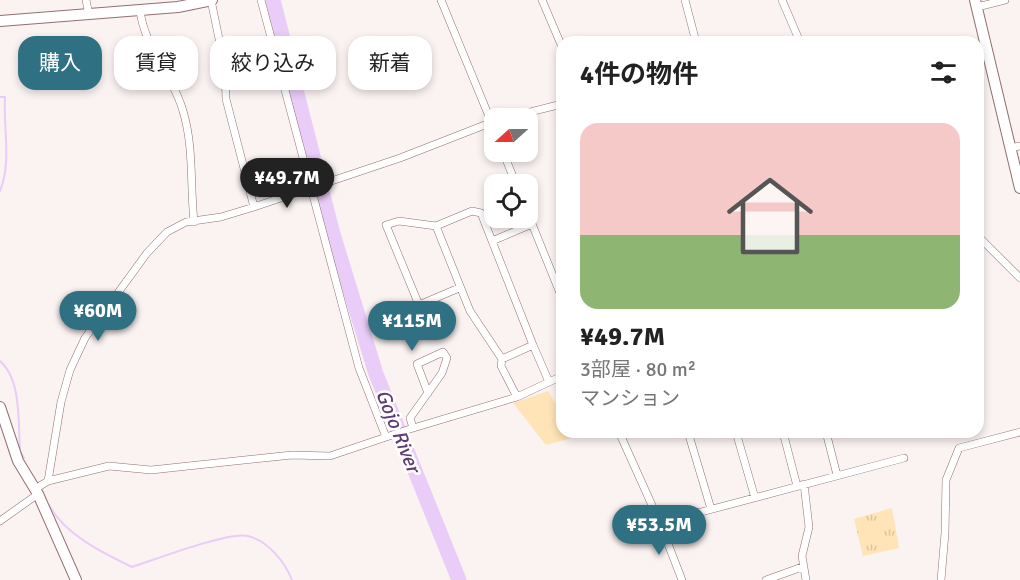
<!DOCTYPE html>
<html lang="ja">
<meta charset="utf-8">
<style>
body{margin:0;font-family:Signika,"Noto Sans JP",sans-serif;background:#f6f6f6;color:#222;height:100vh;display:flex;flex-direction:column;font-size:22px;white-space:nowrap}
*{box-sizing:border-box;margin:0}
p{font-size:20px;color:#767676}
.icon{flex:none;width:33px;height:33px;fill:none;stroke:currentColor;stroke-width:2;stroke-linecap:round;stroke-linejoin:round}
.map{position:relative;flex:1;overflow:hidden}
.drawer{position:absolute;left:556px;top:36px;width:428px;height:402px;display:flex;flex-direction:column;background:#fff;border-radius:18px;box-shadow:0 3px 9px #0003}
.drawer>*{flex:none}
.top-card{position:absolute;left:18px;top:36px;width:448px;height:54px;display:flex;gap:12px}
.needle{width:39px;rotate:249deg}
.fabs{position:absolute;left:484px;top:108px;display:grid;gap:12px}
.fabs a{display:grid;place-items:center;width:54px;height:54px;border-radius:12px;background:#fff;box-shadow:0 3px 9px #0003;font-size:30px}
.price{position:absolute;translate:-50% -51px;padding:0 14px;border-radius:21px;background:#2f7083;color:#fff;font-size:20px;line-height:39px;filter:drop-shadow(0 2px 3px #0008)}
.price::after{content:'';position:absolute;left:50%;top:36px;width:18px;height:14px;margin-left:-9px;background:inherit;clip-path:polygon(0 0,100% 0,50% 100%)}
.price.active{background:#222;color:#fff}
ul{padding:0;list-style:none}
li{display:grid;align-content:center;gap:12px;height:318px;padding:0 24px}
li+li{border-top:2px solid #e0e0e0}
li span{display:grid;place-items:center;height:186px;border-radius:18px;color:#555}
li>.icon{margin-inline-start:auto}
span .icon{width:108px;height:108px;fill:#fffc;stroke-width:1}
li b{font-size:26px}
h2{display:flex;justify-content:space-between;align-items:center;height:72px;padding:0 24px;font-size:26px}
.tag{padding:0 21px;border-radius:18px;background:#fff;box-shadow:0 3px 9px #0003;font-size:21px;line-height:54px}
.tag.active{background:#2f7083;color:#fff}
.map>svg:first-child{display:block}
.grass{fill:url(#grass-tufts)}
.park{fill:#fee4b7}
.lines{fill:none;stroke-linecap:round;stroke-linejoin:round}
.stream{stroke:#e9ccf7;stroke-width:2}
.river{stroke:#e9ccf7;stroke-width:15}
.street-casing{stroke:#927070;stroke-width:8}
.secondary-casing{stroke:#927070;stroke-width:12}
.primary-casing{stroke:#927070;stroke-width:12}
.street{stroke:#fff;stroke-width:7}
.secondary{stroke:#fff;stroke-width:10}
.primary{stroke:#fff;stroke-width:10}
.labels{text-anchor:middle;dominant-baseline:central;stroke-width:5;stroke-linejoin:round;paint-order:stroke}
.water-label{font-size:20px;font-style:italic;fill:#603b71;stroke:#fff}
</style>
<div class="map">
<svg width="1020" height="580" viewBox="0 0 1020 580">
<defs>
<pattern id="grass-tufts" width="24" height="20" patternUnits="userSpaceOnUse" patternTransform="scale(1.5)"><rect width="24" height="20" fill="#fee4b7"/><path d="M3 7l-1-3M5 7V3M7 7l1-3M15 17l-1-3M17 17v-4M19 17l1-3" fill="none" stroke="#dbc49e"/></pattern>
</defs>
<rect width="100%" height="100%" fill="#fbf2f2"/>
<!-- grass -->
<path class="grass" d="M892,508L899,548L863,556L854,519Z"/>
<!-- park -->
<path class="park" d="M548,391L562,415V432H573L576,437L546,445L513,403Z"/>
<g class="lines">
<!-- stream -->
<path class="stream" d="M0,97H5C3,128 12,161 0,191
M0,361C22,380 18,424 20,451L24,458
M49,505C64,534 103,553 132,567C154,560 229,531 248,536C268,541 285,562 292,580"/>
<!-- river -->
<path class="river" d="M273,0L333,234L376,374L459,580"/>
<!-- street casing -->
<g class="street-casing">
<path id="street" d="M86,0L89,15
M211,0L225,68L226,99L254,207
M261,0L359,368L386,437
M441,0L495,131
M542,0L562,47
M685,0L696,42
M782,0L800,42
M977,7L1005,0
M140,10C144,47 173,75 183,111C194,147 190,185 194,222
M506,118L562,104
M1010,148L1020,146
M503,152L516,184
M528,214L562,298
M436,226L472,211L481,213L533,345L502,359L470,311L436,226L399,221L386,225L419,305L459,288
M978,236L1020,278
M492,241L532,224
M533,345L549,382
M502,359L501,366L517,397
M413,428L410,418L442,373L447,358L443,352L417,364L428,393
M619,432L660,523L682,580
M688,432L711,509
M736,432L755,498
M783,432L797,486
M826,432L837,475
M48,481L61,402L70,370L85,338L147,253L167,232L186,222L221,217L254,207L400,158L495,121
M804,484L809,527L802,556L806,580
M35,489L48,481L109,466L151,470L292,455L330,456L410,429L517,397L562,376
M0,521L38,494
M660,523L904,458
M766,580L802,567
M941,580L945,533L946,480L959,448L1020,432"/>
</g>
<!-- secondary casing -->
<g class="secondary-casing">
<path id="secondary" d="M975,0L1020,188
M0,407L18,461L38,494L76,580"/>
</g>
<!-- primary casing -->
<g class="primary-casing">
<path id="primary" d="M0,21L178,7L212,0"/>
</g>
<!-- street -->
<use href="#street" class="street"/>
<!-- secondary -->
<use href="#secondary" class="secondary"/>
<!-- primary -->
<use href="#primary" class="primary"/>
</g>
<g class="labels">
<!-- water labels -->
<g class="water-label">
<text transform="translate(398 431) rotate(68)">Gojo River</text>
</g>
</g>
</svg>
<div class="fabs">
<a><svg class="needle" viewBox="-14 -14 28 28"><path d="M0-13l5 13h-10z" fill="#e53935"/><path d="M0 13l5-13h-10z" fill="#767676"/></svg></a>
<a><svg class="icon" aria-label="locate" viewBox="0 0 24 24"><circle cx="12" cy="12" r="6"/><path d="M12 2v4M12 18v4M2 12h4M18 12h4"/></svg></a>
</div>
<b class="price active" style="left:287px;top:209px">¥49.7M</b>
<b class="price" style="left:98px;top:342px">¥60M</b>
<b class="price" style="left:412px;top:352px">¥115M</b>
<b class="price" style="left:659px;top:556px">¥53.5M</b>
<div class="top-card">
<a class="tag active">購入</a>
<a class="tag">賃貸</a>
<a class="tag">絞り込み</a>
<a class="tag">新着</a>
</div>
<section class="drawer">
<h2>4件の物件<svg class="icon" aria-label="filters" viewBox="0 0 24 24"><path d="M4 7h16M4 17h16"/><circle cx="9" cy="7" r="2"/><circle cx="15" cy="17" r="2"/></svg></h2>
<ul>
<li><span style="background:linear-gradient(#f6c9c9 60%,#8fb573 0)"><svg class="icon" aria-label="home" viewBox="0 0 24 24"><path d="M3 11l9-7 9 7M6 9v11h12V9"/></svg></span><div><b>¥49.7M</b><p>3部屋 · 80 m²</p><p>マンション</p></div></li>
</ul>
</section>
</div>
